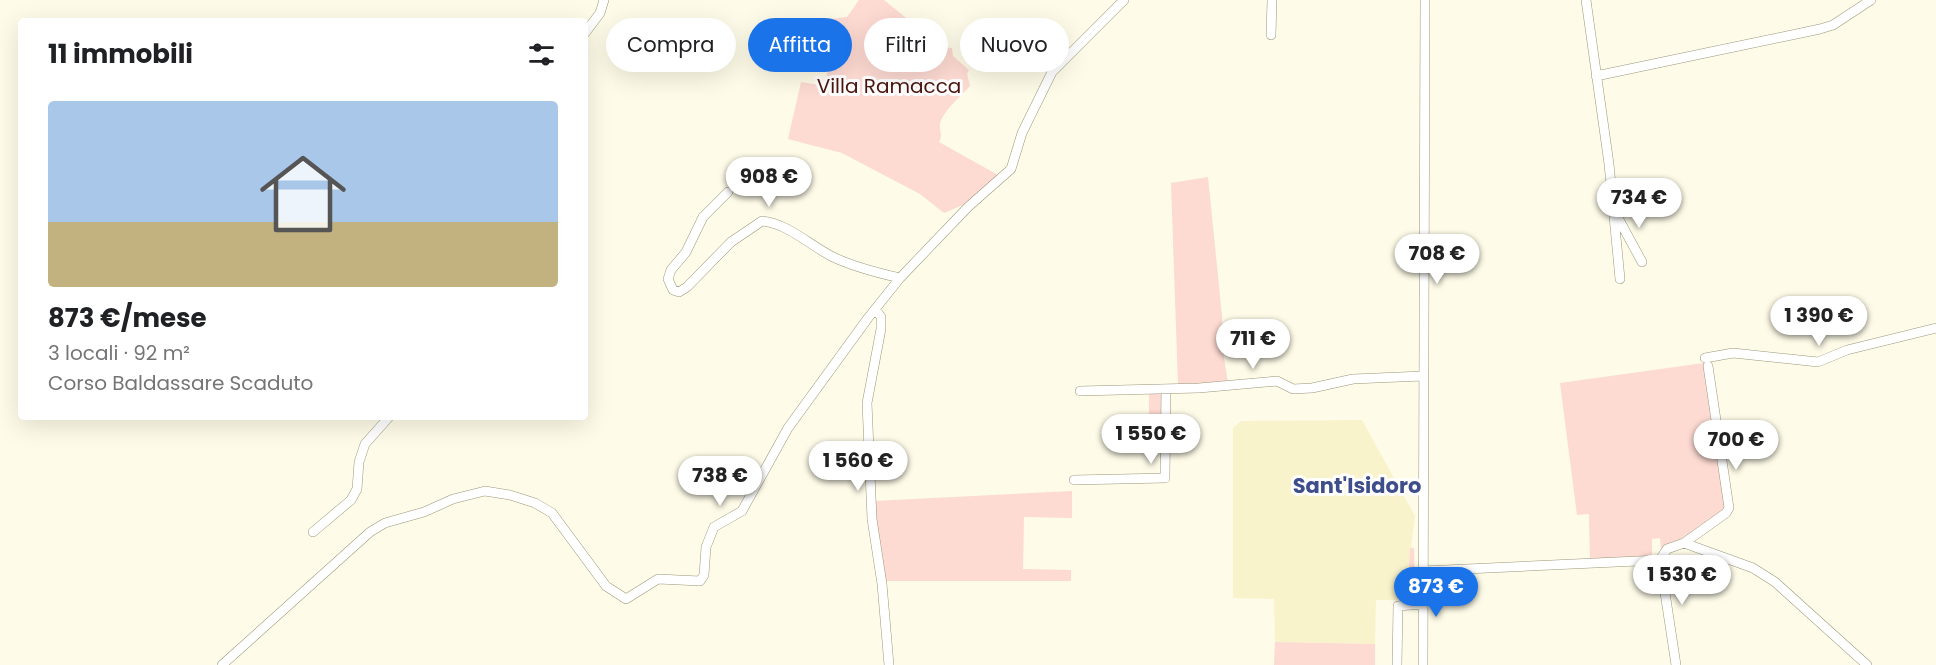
<!DOCTYPE html>
<html lang="it">
<meta charset="utf-8">
<style>
body{margin:0;font-family:Poppins,sans-serif;background:#f2f2f2;color:#202124;height:100vh;display:flex;flex-direction:column;font-size:22px;white-space:nowrap}
*{box-sizing:border-box;margin:0}
p{font-size:20px;color:#757577}
.icon{flex:none;width:33px;height:33px;fill:none;stroke:currentColor;stroke-width:2;stroke-linecap:round;stroke-linejoin:round}
.map{position:relative;flex:1;overflow:hidden}
.drawer{position:absolute;left:18px;top:18px;width:570px;height:402px;display:flex;flex-direction:column;background:#fff;border-radius:6px;box-shadow:0 6px 24px #0002}
.drawer>*{flex:none}
.hud{position:absolute;left:606px;top:18px;width:570px;height:54px;display:flex;gap:12px}
.price{position:absolute;translate:-50% -51px;padding:0 14px;border-radius:21px;background:#fff;color:#222;font-size:20px;line-height:39px;filter:drop-shadow(0 2px 3px #0008)}
.price::after{content:'';position:absolute;left:50%;top:36px;width:18px;height:14px;margin-left:-9px;background:inherit;clip-path:polygon(0 0,100% 0,50% 100%)}
.price.on{background:#1a73e8;color:#fff}
ul{padding:0;list-style:none}
li{display:grid;align-content:center;gap:12px;height:318px;padding:0 30px}
li+li{border-top:2px solid #e0e0e0}
li span{display:grid;place-items:center;height:186px;border-radius:6px;color:#555}
li>.icon{margin-inline-start:auto}
span .icon{width:108px;height:108px;fill:#fffc;stroke-width:1}
li b{font-size:26px}
h2{display:flex;justify-content:space-between;align-items:center;height:72px;padding:0 30px;font-size:26px}
.tag{padding:0 21px;border-radius:27px;background:#fff;box-shadow:0 6px 24px #0002;font-size:21px;line-height:54px}
.tag.on{background:#1a73e8;color:#fff}
.map>svg:first-child{display:block}
.built{fill:#f9f3cc}
.green{fill:#fddad2}
.lines{fill:none;stroke-linecap:round;stroke-linejoin:round}
.minor-casing{stroke:#9c977a;stroke-width:10}
.minor{stroke:#fff;stroke-width:9}
.labels{text-anchor:middle;dominant-baseline:central;stroke-width:6;stroke-linejoin:round;paint-order:stroke}
.park-label{font-size:20px;fill:#4a160e;stroke:#fff}
.neighbourhood-label{font-size:21px;font-weight:bold;fill:#3e4e8a;stroke:#fff}
</style>
<div class="map">
<svg width="1936" height="665" viewBox="0 0 1936 665">
<rect width="100%" height="100%" fill="#fefbe8"/>
<!-- built -->
<path class="built" d="M1362,420L1415,516L1411,547L1414,548L1415,600H1376L1375,644L1275,642L1274,599L1233,598V428L1241,421Z"/>
<!-- green -->
<path class="green" d="M859,0H884L942,47L952,48L953,56L969,70L967,74L970,86C961,96 942,112 940,124C939,131 943,135 939,142L998,175L970,202L944,213L920,194L842,153L788,139L801,82L826,86L831,19L847,17Z
M1208,177L1222,316V345L1228,383L1178,384L1171,183Z
M1704,363L1726,505L1722,512L1678,541L1661,549L1660,538L1652,539V555L1590,561L1589,514L1577,515L1560,383Z
M1149,394H1161L1162,428H1149Z
M1072,491V518L1024,517L1023,569L1071,570V581H883L874,501Z
M1410,548H1414L1415,600H1399L1408,589Z
M1275,642L1375,644V665H1274Z"/>
<g class="lines">
<!-- minor casing -->
<g class="minor-casing">
<path id="minor" d="M1586,0L1609,164L1620,279
M585,33L600,13L604,0
M1271,35L1272,0
M1596,76L1820,29L1833,25L1871,0
M728,192L703,217L686,252L671,270L668,279L673,290L679,292L687,287L731,242L762,221C789,224 809,245 833,257C854,267 878,273 900,278
M1617,216L1642,262
M875,309L881,317V329L867,403L872,519L882,584L889,665
M1705,358L1733,353L1818,362L1847,350L1936,328
M1080,391L1199,388L1277,381L1293,389L1312,388L1353,379L1423,376
M1074,480L1165,478L1166,389
M313,532L351,500L357,489L359,462L365,444L389,417
M1684,543L1753,568L1775,582L1867,665
M1660,560L1667,549L1684,543L1726,513L1729,508L1708,366
M1660,560L1676,665
M1423,571L1660,560
M222,665L370,532L385,523L424,512L453,499L485,491L510,495L535,503L552,513L606,586L626,599L658,579L700,581L704,575L706,547L714,527L742,511L788,428L868,318L900,278L968,207L1011,169L1022,133L1052,72L1124,0
M1397,665L1398,606L1423,604
M1423,665L1425,0"/>
</g>
<!-- minor -->
<use href="#minor" class="minor"/>
</g>
<g class="labels">
<!-- park labels -->
<g class="park-label">
<text x="889" y="86">Villa Ramacca</text>
</g>
<!-- neighbourhood labels -->
<g class="neighbourhood-label">
<text x="1357" y="485">Sant'Isidoro</text>
</g>
</g>
</svg>
<b class="price" style="left:769px;top:208px">908 €</b>
<b class="price" style="left:1639px;top:229px">734 €</b>
<b class="price" style="left:1437px;top:285px">708 €</b>
<b class="price" style="left:1819px;top:347px">1 390 €</b>
<b class="price" style="left:1253px;top:370px">711 €</b>
<b class="price" style="left:1151px;top:465px">1 550 €</b>
<b class="price" style="left:1736px;top:471px">700 €</b>
<b class="price" style="left:858px;top:492px">1 560 €</b>
<b class="price" style="left:720px;top:507px">738 €</b>
<b class="price" style="left:1682px;top:606px">1 530 €</b>
<b class="price on" style="left:1436px;top:618px">873 €</b>
<div class="hud">
<a class="tag">Compra</a>
<a class="tag on">Affitta</a>
<a class="tag">Filtri</a>
<a class="tag">Nuovo</a>
</div>
<section class="drawer">
<h2>11 immobili<svg class="icon" aria-label="filters" viewBox="0 0 24 24"><path d="M4 7h16M4 17h16"/><circle cx="9" cy="7" r="2"/><circle cx="15" cy="17" r="2"/></svg></h2>
<ul>
<li><span style="background:linear-gradient(#a9c7e8 65%,#c2b280 0)"><svg class="icon" aria-label="home" viewBox="0 0 24 24"><path d="M3 11l9-7 9 7M6 9v11h12V9"/></svg></span><div><b>873 €/mese</b><p>3 locali · 92 m²</p><p>Corso Baldassare Scaduto</p></div></li>
</ul>
</section>
</div>
